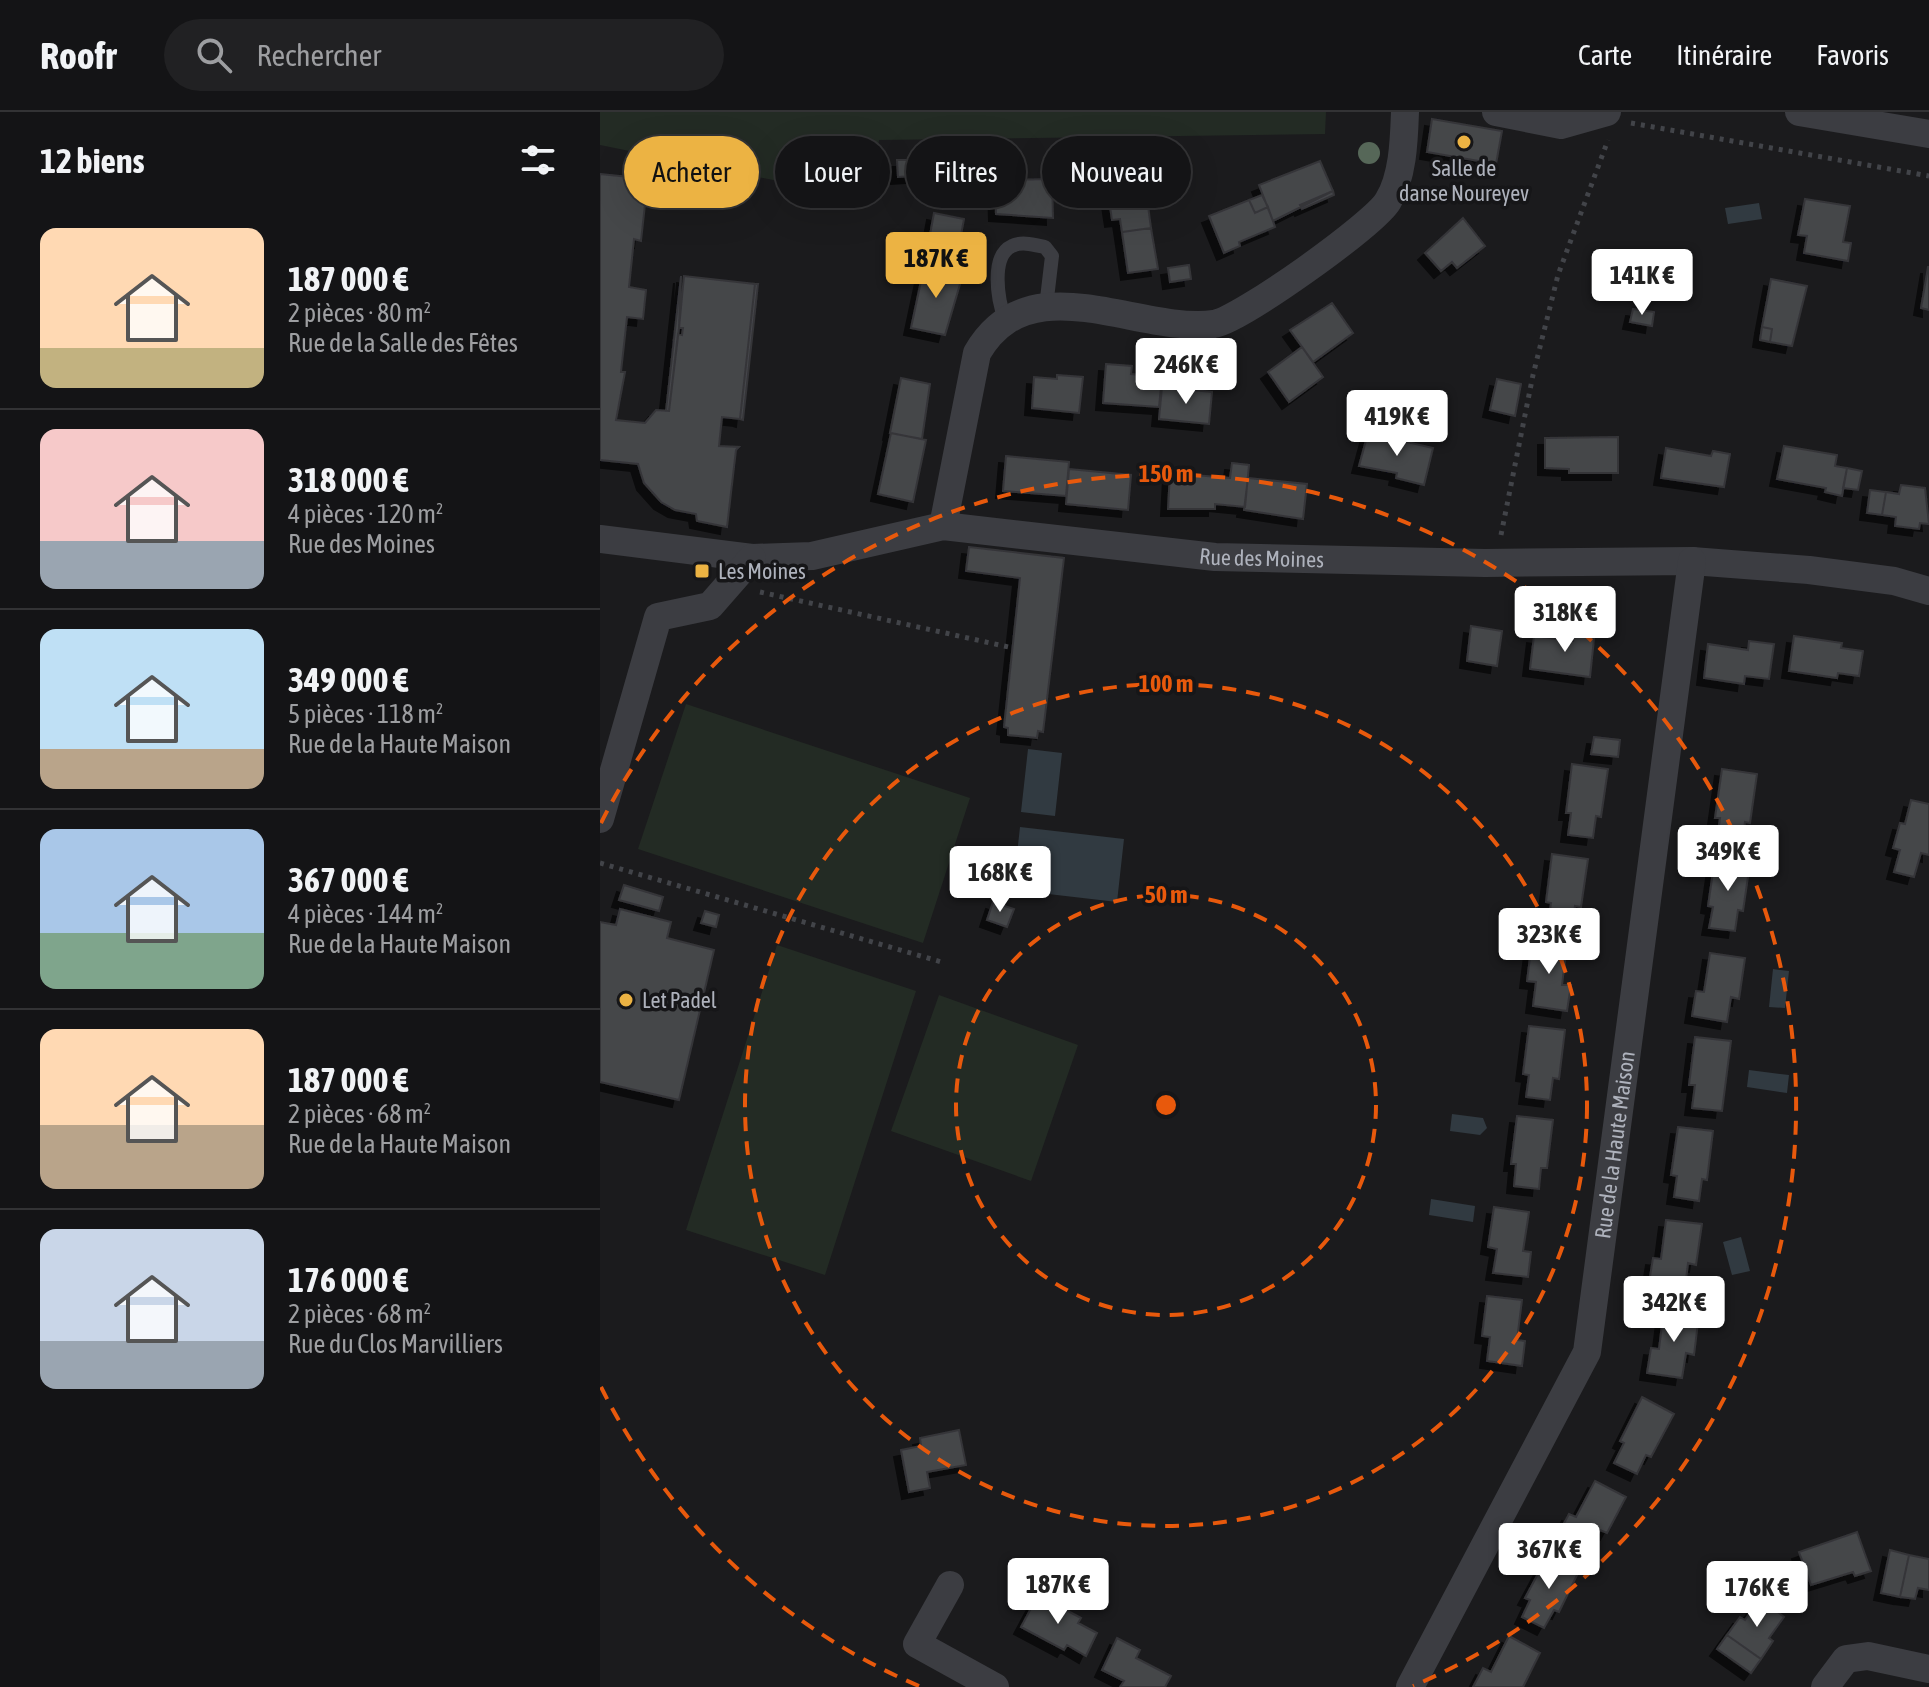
<!DOCTYPE html>
<html lang="fr">
<meta charset="utf-8">
<style>
body{margin:0;font-family:"Asap Condensed",sans-serif;background:#212123;color:#f1f3f6;height:100vh;display:flex;flex-direction:column;font-size:30px;white-space:nowrap}
*{box-sizing:border-box;margin:0}
p{font-size:26px;color:#9d9ea1}
.icon{flex:none;width:44px;height:44px;fill:none;stroke:currentColor;stroke-width:2;stroke-linecap:round;stroke-linejoin:round}
.map{position:relative;flex:1;overflow:hidden}
.side{display:flex;flex-direction:column;background:#141416;width:600px}
.side>*{flex:none}
.banner{position:absolute;left:24px;top:24px;width:760px;height:72px;display:flex;gap:16px}
.price{position:absolute;translate:-50% -68px;padding:0 18px;border-radius:8px;background:#fff;color:#222;font-size:26px;line-height:52px;filter:drop-shadow(0 2px 4px #0008)}
.price::after{content:'';position:absolute;left:50%;top:48px;width:24px;height:18px;margin-left:-12px;background:inherit;clip-path:polygon(0 0,100% 0,50% 100%)}
.price.active{background:#ecb343;color:#111}
ul{padding:0;list-style:none}
li{display:flex;align-items:center;gap:24px;height:200px;padding:0 40px}
li+li{border-top:2px solid #333335}
li span{display:grid;place-items:center;flex:none;width:224px;height:160px;border-radius:16px;color:#555}
li>.icon{margin-inline-start:auto}
span .icon{width:96px;height:96px;fill:#fffc;stroke-width:1}
li b{font-size:34px}
h2{display:flex;justify-content:space-between;align-items:center;height:96px;padding:0 40px;font-size:34px}
.pill{padding:0 28px;border-radius:36px;background:#141416;box-shadow:0 8px 32px #0002,0 0 0 2px #333335;font-size:28px;line-height:72px}
.pill.active{background:#ecb343;color:#111}
header{display:flex;align-items:center;gap:48px;box-sizing:border-box;height:112px;padding:0 40px;background:#141416;border-bottom:2px solid #333335}
header strong{font-size:38px}
nav{display:flex;gap:44px;margin-inline-start:auto;font-size:28px}
.search{width:560px;height:72px;background:#212123;display:flex;align-items:center;gap:20px;box-sizing:border-box;padding:0 28px;border-radius:44px;color:#9d9ea1;font-size:30px}
main{display:flex;flex:1;min-height:0}
.map>svg:first-child{display:block}
.green{fill:#232b24}
.water{fill:#313a41}
.building{fill:#45464a;stroke:#353539;stroke-width:2;filter:url(#shadow)}
.lines{fill:none;stroke-linecap:round;stroke-linejoin:round}
.path{stroke:#424449;stroke-width:5;stroke-dasharray:4 6;stroke-linecap:butt}
.service{stroke:#3c3d42;stroke-width:14}
.minor{stroke:#3c3d42;stroke-width:28}
.tree{fill:#566758}
.ring{fill:none;stroke:#e8590c;stroke-width:4;stroke-dasharray:14 10}
.poi-dot{fill:#ecb343;stroke:#161618;stroke-width:3}
.labels{text-anchor:middle;dominant-baseline:central;stroke-width:7;stroke-linejoin:round;paint-order:stroke}
.poi-label{font-size:22px;fill:#aeb2bc;stroke:#161618;text-anchor:start}
.street-label{font-size:22px;fill:#aeb2bc;stroke:#161618}
.centre{fill:#e8590c;stroke:#161618;stroke-width:4}
.ring-label{font-size:24px;text-anchor:middle;font-weight:bold;fill:#e8590c;stroke:#161618;stroke-width:7;stroke-linejoin:round;paint-order:stroke}
</style>
<header>
<strong>Roofr</strong>
<div class="search"><svg class="icon" aria-label="search" viewBox="0 0 24 24"><circle cx="10" cy="10" r="6"/><path d="M15 15l6 6"/></svg>Rechercher</div>
<nav><a>Carte</a><a>Itinéraire</a><a>Favoris</a></nav>
</header>
<main>
<section class="side">
<h2>12 biens<svg class="icon" aria-label="filters" viewBox="0 0 24 24"><path d="M4 7h16M4 17h16"/><circle cx="9" cy="7" r="2"/><circle cx="15" cy="17" r="2"/></svg></h2>
<ul>
<li><span style="background:linear-gradient(#ffd9b3 75%,#c2b280 0)"><svg class="icon" aria-label="home" viewBox="0 0 24 24"><path d="M3 11l9-7 9 7M6 9v11h12V9"/></svg></span><div><b>187 000 €</b><p>2 pièces · 80 m²</p><p>Rue de la Salle des Fêtes</p></div></li>
<li><span style="background:linear-gradient(#f6c9c9 70%,#9aa5b1 0)"><svg class="icon" aria-label="home" viewBox="0 0 24 24"><path d="M3 11l9-7 9 7M6 9v11h12V9"/></svg></span><div><b>318 000 €</b><p>4 pièces · 120 m²</p><p>Rue des Moines</p></div></li>
<li><span style="background:linear-gradient(#bfe0f5 75%,#b9a48a 0)"><svg class="icon" aria-label="home" viewBox="0 0 24 24"><path d="M3 11l9-7 9 7M6 9v11h12V9"/></svg></span><div><b>349 000 €</b><p>5 pièces · 118 m²</p><p>Rue de la Haute Maison</p></div></li>
<li><span style="background:linear-gradient(#a9c7e8 65%,#7fa58c 0)"><svg class="icon" aria-label="home" viewBox="0 0 24 24"><path d="M3 11l9-7 9 7M6 9v11h12V9"/></svg></span><div><b>367 000 €</b><p>4 pièces · 144 m²</p><p>Rue de la Haute Maison</p></div></li>
<li><span style="background:linear-gradient(#ffd9b3 60%,#b9a48a 0)"><svg class="icon" aria-label="home" viewBox="0 0 24 24"><path d="M3 11l9-7 9 7M6 9v11h12V9"/></svg></span><div><b>187 000 €</b><p>2 pièces · 68 m²</p><p>Rue de la Haute Maison</p></div></li>
<li><span style="background:linear-gradient(#c9d6e8 70%,#9aa5b1 0)"><svg class="icon" aria-label="home" viewBox="0 0 24 24"><path d="M3 11l9-7 9 7M6 9v11h12V9"/></svg></span><div><b>176 000 €</b><p>2 pièces · 68 m²</p><p>Rue du Clos Marvilliers</p></div></li>
</ul>
</section>
<div class="map">
<svg width="1329" height="1575" viewBox="0 0 1329 1575">
<defs>
<filter id="shadow"><feDropShadow dx="-7" dy="7" stdDeviation="0" flood-color="#0009"/></filter>
</defs>
<rect width="100%" height="100%" fill="#1b1b1d"/>
<!-- green -->
<path class="green" d="M0,0H726L725,22L279,28L272,88L0,33Z
M86,592L370,686L323,831L38,737Z
M177,833L316,879L225,1163L86,1118Z
M339,883L478,933L431,1069L291,1019Z"/>
<!-- water -->
<path class="water" d="M1159,91L1162,107L1128,112L1125,96Z
M428,637L462,641L455,704L421,700Z
M420,715L524,727L517,790L413,778Z
M1173,857L1189,859L1185,896L1169,895Z
M1149,958L1189,963L1187,981L1147,975Z
M852,1002L883,1006L887,1016L880,1023L850,1019Z
M831,1087L875,1094L873,1110L829,1103Z
M1141,1125L1150,1159L1132,1163L1123,1130Z"/>
<!-- building -->
<path class="building" d="M832,7L902,19L896,52L827,40Z
M246,47L272,52L268,74L242,68Z
M297,48H311L312,64L298,65Z
M720,49L733,79L673,109L659,73Z
M0,62L39,66L37,82L46,83L41,129L34,127L29,175L46,178L43,207L27,205L21,260H25L16,308L45,311L56,298L69,299L78,222L82,223L83,216H79L84,164L155,172L140,307L122,305L119,334L139,335L136,338L127,415L97,409L96,402L75,398L61,390L44,371L38,352L0,348Z
M544,64L551,116L522,120L520,107L512,108L506,68Z
M452,67L453,106L396,102L395,68Z
M733,79L734,83L702,97L700,93Z
M662,83L668,95L655,101L649,88Z
M1205,87L1250,94L1243,130L1251,131L1248,149L1204,141L1207,124L1198,123Z
M649,88L655,101L668,95L675,115L639,130L640,134L624,141L609,104Z
M334,101L364,107L359,134L365,135L359,162L324,155Z
M863,106L885,134L857,156L852,150L841,159L825,141Z
M551,116L558,157L528,161L522,120Z
M589,153L591,167L570,170L568,156Z
M324,155L363,162L345,223L311,216Z
M1328,155H1329V198L1321,196Z
M81,164L79,216L69,299H66Z
M1171,167L1207,174L1192,234L1170,230L1172,217L1162,215Z
M155,172H158L143,308L140,307Z
M732,191L753,221L713,250L690,218Z
M1033,197L1054,200L1052,214L1030,210Z
M1162,215L1172,217L1170,230L1160,228Z
M702,235L723,265L689,290L668,260Z
M506,252L532,254L531,262L562,265L559,295L503,291Z
M457,263L483,265L479,301L432,296L434,265L457,267Z
M301,266L330,272L322,327L290,321Z
M897,267L921,272L915,304L890,298Z
M562,275L612,280L609,312L559,307Z
M291,321L326,328L313,390L278,382Z
M768,321L833,336L824,373L796,366L797,361L759,354Z
M1018,325V361H969V357L945,356V326Z
M1184,334L1237,343L1235,354L1247,356L1242,384L1225,380L1226,376L1177,367Z
M1066,336L1111,344L1113,339L1130,342L1124,375L1061,366Z
M406,344L469,350L466,384L403,379Z
M632,351L649,353L645,395L615,392V397H568L570,361L630,366Z
M1247,356L1262,359L1258,378L1243,376Z
M469,357L531,363L528,398L466,392Z
M648,366L707,372L703,407L644,398Z
M1301,373L1325,376L1329,412L1320,411L1319,417L1295,414L1296,405L1282,403L1286,380L1299,382Z
M1270,378L1286,380L1282,403L1267,401Z
M369,435L464,446L443,620L438,619L437,626L408,623V616L404,615L420,466L366,459Z
M871,514L902,519L897,554L867,549Z
M975,514L995,517L990,565L930,557L934,524L973,529Z
M1194,524L1242,531L1241,536L1263,539L1259,564L1238,561L1237,566L1189,559Z
M1149,529L1174,532L1169,567L1145,564L1144,572L1104,566L1108,532L1148,538Z
M994,625L1020,628L1018,645L991,642Z
M972,652L1008,657L1001,705L996,704L993,726L968,723L971,701H966Z
M1122,657L1157,662L1150,711L1145,710L1142,731L1117,728L1120,706H1115Z
M1311,688L1329,692V743L1321,741L1314,765L1294,760L1300,738L1293,736L1300,711L1305,712Z
M952,742L988,747L981,795L975,794L972,816L948,813L951,791L946,790Z
M1115,746L1150,751L1143,799L1138,798L1135,819L1109,816L1113,795L1108,794Z
M24,773L63,785L59,799L19,788Z
M393,790L414,797L407,815L387,808Z
M20,797L71,810L67,826L114,838L79,988L0,970V810L16,813Z
M105,799L119,803L116,815L101,811Z
M932,829L967,833L962,873H971L967,899L933,894L936,870L927,869Z
M1110,841L1145,846L1139,887L1131,885L1127,910L1092,904L1096,879L1104,880Z
M929,914L965,918L959,967L953,966L950,988L926,985L929,963L923,962Z
M1095,925L1131,929L1122,999L1092,996L1095,973H1089Z
M917,1004L953,1008L947,1056H941L939,1077L914,1074L916,1052H911Z
M1078,1015L1113,1019L1107,1068L1102,1067L1099,1089L1074,1085L1077,1064L1071,1063Z
M894,1095L929,1100L923,1139L931,1140L928,1165L893,1161L897,1137L888,1135Z
M1066,1108L1102,1112L1096,1153L1088,1151L1085,1176L1049,1171L1053,1146L1061,1147Z
M887,1184L922,1188L917,1228L925,1229L922,1254L887,1249L890,1225L882,1224Z
M1064,1197L1099,1202L1094,1243L1086,1241L1082,1266L1047,1261L1051,1236L1059,1237Z
M1042,1285L1074,1302L1051,1345L1046,1343L1037,1362L1014,1351L1024,1331L1020,1329Z
M359,1318L366,1353L327,1360L330,1376L309,1380L301,1338L321,1334L320,1326Z
M995,1369L1026,1385L1007,1421L1000,1418L988,1440L957,1424L969,1402L976,1405Z
M1257,1420L1271,1459L1255,1464L1253,1460L1211,1473L1199,1440Z
M1290,1438L1309,1443L1300,1485L1281,1481Z
M948,1443L979,1459L959,1500L954,1498L944,1516L922,1505L930,1488L925,1486Z
M1309,1443L1329,1447V1478L1318,1476L1315,1487L1300,1485Z
M438,1483L481,1506L478,1511L497,1521L486,1544L467,1533L464,1538L421,1515Z
M1160,1486L1184,1505L1169,1526L1173,1529L1161,1547L1127,1523L1140,1505L1145,1508Z
M1127,1523L1161,1547L1151,1561L1117,1537Z
M909,1524L940,1541L923,1575H873L883,1556L891,1560Z
M517,1526L540,1538L536,1546L571,1564L565,1575H520L524,1569L502,1558Z"/>
<g class="lines">
<!-- path -->
<path class="path" d="M1031,11L1329,64
M901,423L933,263L958,163L1008,28
M160,480L413,536
M0,751L345,851"/>
<!-- service -->
<path class="service" d="M405,207C398,189 390,144 412,134C422,129 435,133 445,135L452,144L446,195"/>
<!-- minor -->
<g class="minor">
<path d="M896,0L961,13L1007,0"/>
<path d="M1199,0L1329,22"/>
<path d="M343,414L377,241C430,150 536,222 614,212C640,208 775,112 788,89C803,65 804,28 805,0"/>
<path id="s1" d="M0,427L152,446L212,444L343,414L615,445L885,451L1092,449L1209,458L1294,469L1329,479"/>
<path d="M0,707L58,505L110,494L152,446"/>
<path d="M350,1473L317,1532L395,1575"/>
<path id="s2" d="M810,1575L987,1240L1092,449"/>
<path d="M1225,1575L1246,1547L1268,1544L1329,1557"/>
</g>
</g>
<!-- trees -->
<circle class="tree" cx="769" cy="41" r="11"/>
<!-- distance rings -->
<g class="ring">
<circle cx="566" cy="993" r="210"/>
<circle cx="566" cy="993" r="421"/>
<path d="M319 1574A631 631 0 0 1 1 1275M1 711A631 631 0 1 1 813 1574"/>
</g>
<!-- markers -->
<g class="poi-dot">
<circle cx="864" cy="30" r="8"/>
<rect x="94" y="451" width="16" height="16" rx="4"/>
<circle cx="26" cy="888" r="8"/>
</g>
<g class="labels">
<!-- poi labels -->
<g class="poi-label">
<text x="864" y="56" text-anchor="middle">Salle de<tspan x="864" dy="25">danse Noureyev</tspan></text>
<text x="118" y="459">Les Moines</text>
<text x="42" y="888">Let Padel</text>
</g>
<!-- street labels -->
<g class="street-label">
<text stroke="none"><textPath href="#s1" startOffset="668">Rue des Moines</textPath></text>
<text stroke="none"><textPath href="#s2" startOffset="588">Rue de la Haute Maison</textPath></text>
</g>
</g>
<circle cx="566" cy="993" r="12" class="centre"/>
<g class="ring-label">
<text x="566" y="370">150 m</text>
<text x="566" y="580">100 m</text>
<text x="566" y="791">50 m</text>
</g>
</svg>
<b class="price active" style="left:336px;top:188px">187K €</b>
<b class="price" style="left:1042px;top:205px">141K €</b>
<b class="price" style="left:586px;top:294px">246K €</b>
<b class="price" style="left:797px;top:346px">419K €</b>
<b class="price" style="left:965px;top:542px">318K €</b>
<b class="price" style="left:1128px;top:781px">349K €</b>
<b class="price" style="left:400px;top:802px">168K €</b>
<b class="price" style="left:949px;top:864px">323K €</b>
<b class="price" style="left:1074px;top:1232px">342K €</b>
<b class="price" style="left:949px;top:1479px">367K €</b>
<b class="price" style="left:458px;top:1514px">187K €</b>
<b class="price" style="left:1157px;top:1517px">176K €</b>
<div class="banner">
<a class="pill active">Acheter</a>
<a class="pill">Louer</a>
<a class="pill">Filtres</a>
<a class="pill">Nouveau</a>
</div>
</div>
</main>
